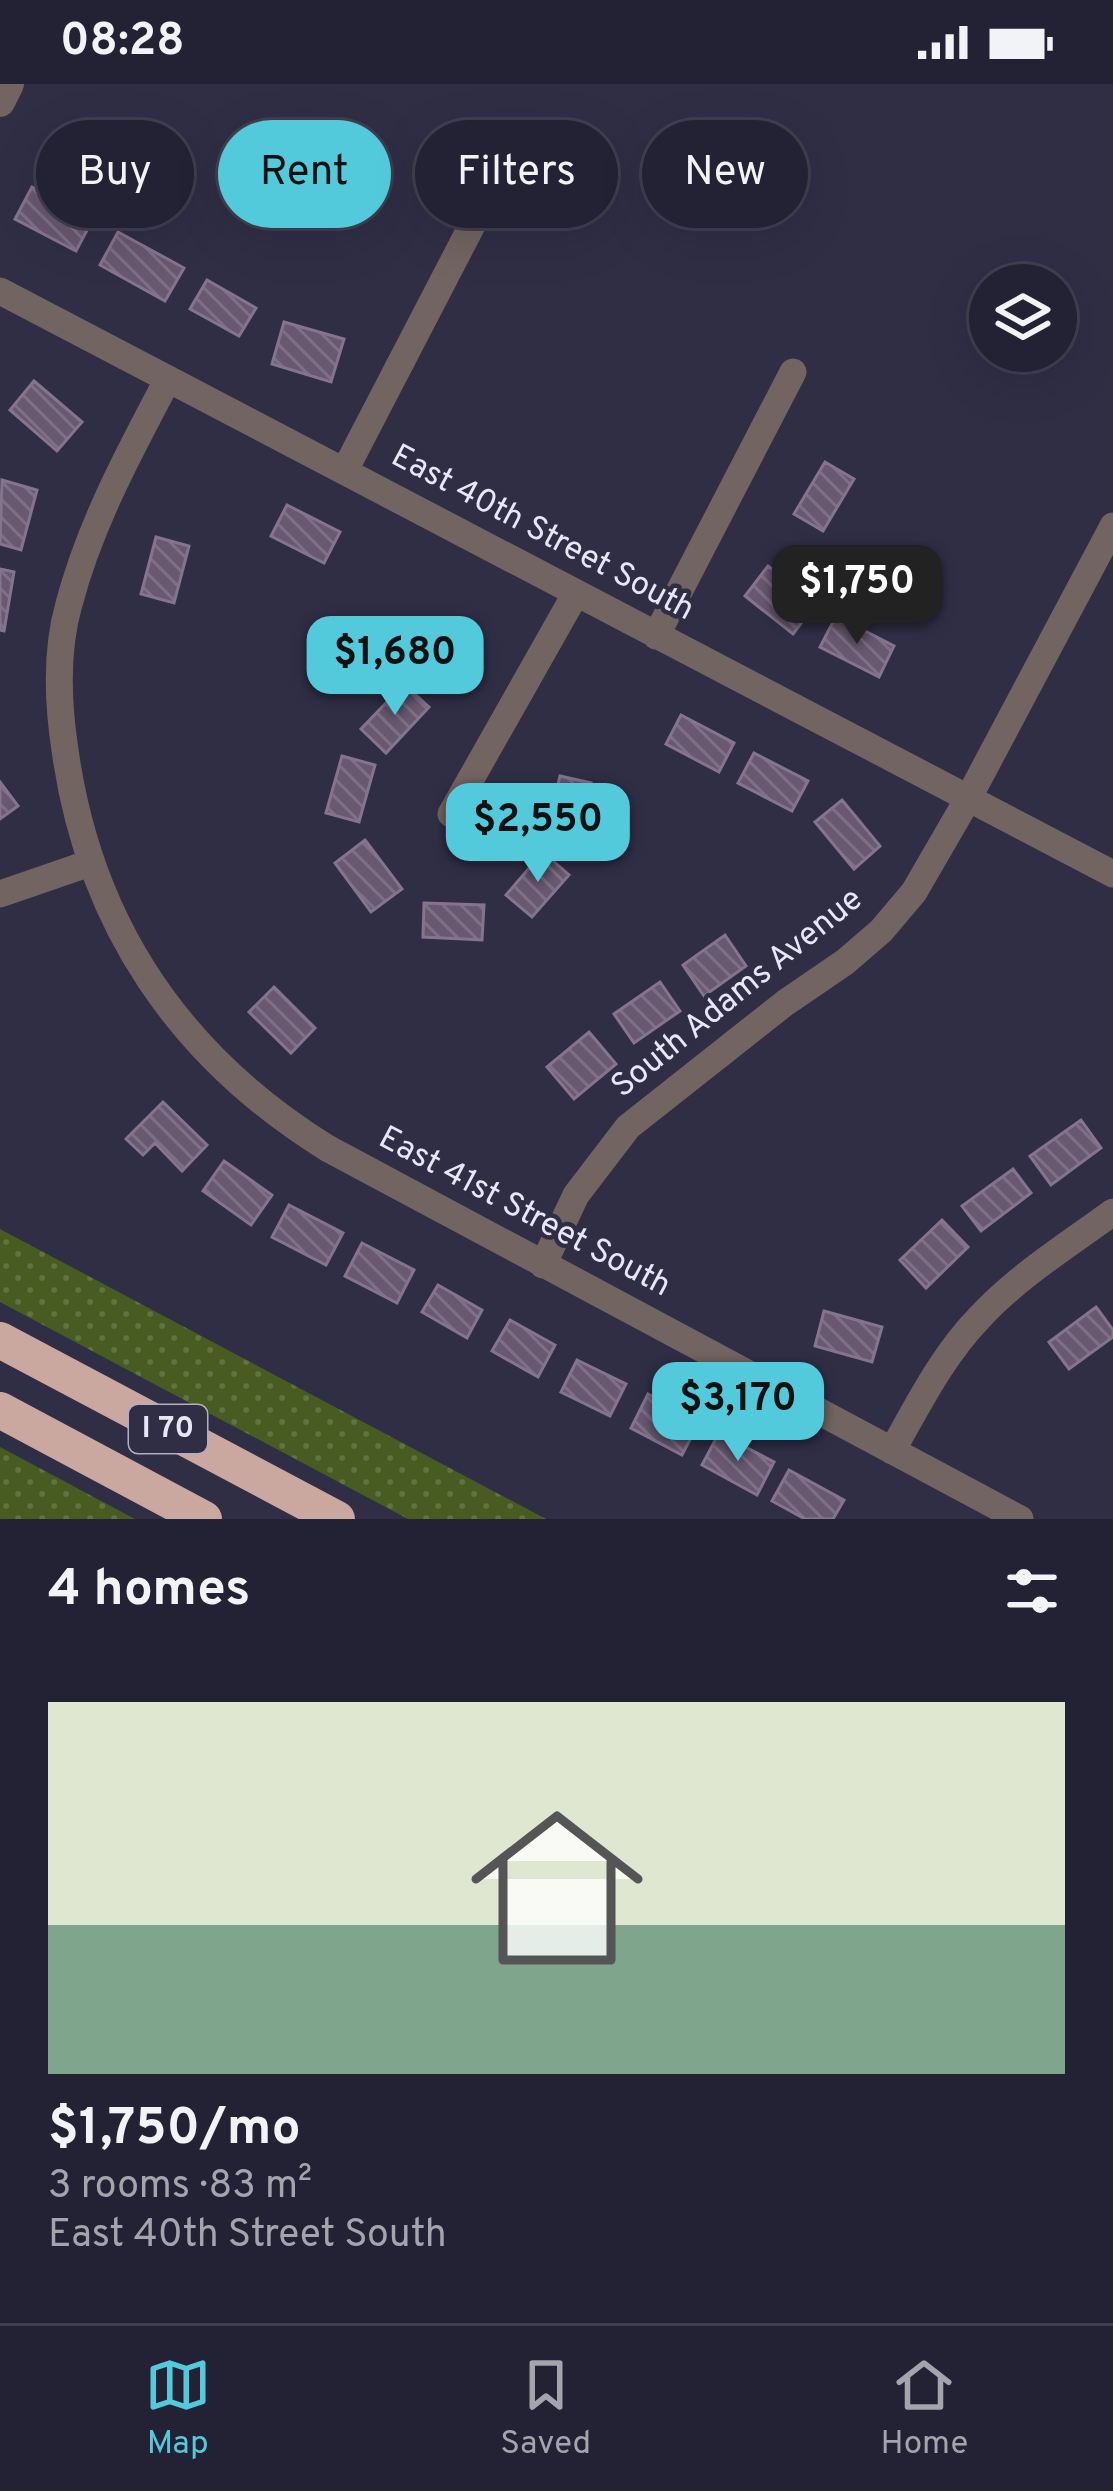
<!DOCTYPE html>
<meta charset="utf-8">
<style>
body{margin:0;font-family:Overpass,sans-serif;background:#2b2a3c;color:#f1f3f6;height:100vh;display:flex;flex-direction:column;font-size:45px;white-space:nowrap}
*{box-sizing:border-box;margin:0}
p{font-size:39px;color:#a3a4ac}
.icon{flex:none;width:66px;height:66px;fill:none;stroke:currentColor;stroke-width:2;stroke-linecap:round;stroke-linejoin:round}
.map{position:relative;height:1435px;overflow:hidden}
.side{display:flex;flex-direction:column;background:#232234;flex:1}
.side>*{flex:none}
.guide{position:absolute;left:36px;top:36px;width:1041px;height:108px;display:flex;gap:24px}
.fabs{position:absolute;left:969px;top:180px;display:grid;gap:24px}
.fabs a{display:grid;place-items:center;width:108px;height:108px;border-radius:50%;background:#232234;box-shadow:0 12px 48px #0002,0 0 0 3px #403f4f;font-size:60px}
.price{position:absolute;translate:-50% -102px;padding:0 27px;border-radius:24px;background:#53cadc;color:#111;font-size:39px;line-height:78px;filter:drop-shadow(0 3px 6px #0008)}
.price::after{content:'';position:absolute;left:50%;top:72px;width:36px;height:27px;margin-left:-18px;background:inherit;clip-path:polygon(0 0,100% 0,50% 100%)}
.price.active{background:#222;color:#fff}
ul{padding:0;list-style:none}
li{display:grid;align-content:center;gap:24px;height:636px;padding:0 48px}
li+li{border-top:3px solid #403f4f}
li span{display:grid;place-items:center;height:372px;border-radius:0px;color:#555}
li>.icon{margin-inline-start:auto}
span .icon{width:216px;height:216px;fill:#fffc;stroke-width:1}
li b{font-size:51px}
h2{display:flex;justify-content:space-between;align-items:center;height:144px;padding:0 48px;font-size:51px}
.pill{padding:0 42px;border-radius:54px;background:#232234;box-shadow:0 12px 48px #0002,0 0 0 3px #403f4f;font-size:42px;line-height:108px}
.pill.active{background:#53cadc;color:#111}
.status{display:flex;justify-content:space-between;align-items:center;height:84px;padding:0 60px;background:#232234;direction:ltr}
.status svg{height:33px;fill:currentColor}
.dock{display:flex;justify-content:space-around;align-items:center;height:168px;border-top:3px solid #403f4f;background:#232234;font-size:33px;color:#a3a4ac}
.dock a{display:grid;justify-items:center;gap:6px}
.dock .active{color:#53cadc}
.map>svg:first-child{display:block}
.grass{fill:url(#grass-dots)}
.building{fill:url(#building-back-hatch);stroke:#85748d;stroke-width:3}
.lines{fill:none;stroke-linecap:round;stroke-linejoin:round}
.minor{stroke:#726460;stroke-width:27}
.tertiary{stroke:#726460;stroke-width:30}
.motorway{stroke:#caa8a0;stroke-width:36}
.labels{text-anchor:middle;dominant-baseline:central;stroke-width:9;stroke-linejoin:round;paint-order:stroke}
.shield{fill:#2f2e45;stroke:#b0b0c2;stroke-width:3}
.shield-label{font-size:30px;font-weight:bold;fill:#e7e7f7}
.street-label{font-size:33px;fill:#e7e7f7;stroke:#2f2e45}
</style>
<div class="status"><b>08:28</b><svg viewBox="0 0 49 12"><path d="M0 12V9h3v3zM5 12V6h3v6zM10 12V3h3v9zM15 12V0h3v12zM26 1h20v11H26zM47 4h2v5h-2z"/></svg></div>
<div class="map">
<svg width="1113" height="1435" viewBox="0 0 1113 1435">
<defs>
<pattern id="grass-dots" width="8" height="8" patternUnits="userSpaceOnUse" patternTransform="scale(3)"><rect width="8" height="8" fill="#485b21"/><path d="M2 2h.1M6 6h.1" fill="none" stroke="#627342" stroke-width="1.8" stroke-linecap="round"/></pattern>
<pattern id="building-back-hatch" width="6" height="6" patternUnits="userSpaceOnUse" patternTransform="scale(3)"><rect width="6" height="6" fill="#685870"/><path d="M-1 5l2 2M0 0l6 6M5-1l2 2" fill="none" stroke="#7e7085"/></pattern>
</defs>
<rect width="100%" height="100%" fill="#2f2e45"/>
<!-- grass -->
<path class="grass" d="M0,1145L546,1435H408L0,1218Z
M0,1363L135,1435H0Z"/>
<!-- building -->
<path class="building" d="M32,103L93,135L76,167L15,135Z
M118,148L184,184L165,217L100,181Z
M207,196L256,224L239,252L190,225Z
M284,238L344,255L331,298L272,280Z
M34,297L82,338L57,367L10,326Z
M825,378L854,395L823,447L794,430Z
M2,396L37,406L21,466L0,460Z
M287,421L340,448L324,479L271,452Z
M156,453L189,462L174,519L141,510Z
M768,482L816,520L793,550L745,512Z
M0,485L14,488L4,547L0,546Z
M836,532L894,562L879,593L820,563Z
M404,600L429,623L386,669L361,645Z
M681,631L734,659L719,688L666,660Z
M754,669L808,697L792,727L738,699Z
M342,672L375,681L359,738L326,729Z
M560,692L591,699L577,756L546,749Z
M0,698L18,722L0,735Z
M842,716L880,762L854,785L815,738Z
M365,756L402,805L371,828L335,779Z
M543,768L569,791L532,833L506,811Z
M424,819L484,821L482,856L423,853Z
M725,851L746,882L704,912L683,881Z
M660,898L680,927L634,959L614,930Z
M274,903L315,944L291,969L249,928Z
M589,948L616,980L574,1015L547,983Z
M163,1018L207,1061L182,1087L155,1059L143,1071L126,1055Z
M1081,1036L1101,1064L1051,1101L1030,1072Z
M224,1077L272,1111L251,1141L203,1107Z
M1013,1085L1031,1109L981,1147L962,1122Z
M289,1121L343,1149L326,1181L272,1153Z
M942,1136L968,1163L926,1204L900,1176Z
M362,1159L414,1186L397,1219L345,1192Z
M438,1201L482,1226L467,1254L422,1228Z
M1096,1223L1113,1246V1253L1069,1285L1049,1258Z
M824,1227L882,1243L872,1278L815,1262Z
M510,1236L555,1261L538,1293L492,1267Z
M577,1276L626,1300L610,1332L561,1308Z
M648,1310L700,1337L682,1371L631,1344Z
M719,1349L774,1378L757,1411L702,1381Z
M789,1386L844,1416L833,1435H805L772,1417Z"/>
<g class="lines">
<!-- minor -->
<path class="minor" d="M0,207L1113,790
M168,295C130,367 90,440 69,520C56,565 58,620 65,666C89,839 179,972 327,1064L1020,1435
M345,386L482,122
M656,552L793,288
M451,730L576,509
M0,810L90,779
M543,1181L576,1111L628,1043L785,919L845,878L881,847L914,808L969,713L1113,442
M892,1367C918,1321 942,1272 980,1233C1018,1192 1068,1161 1113,1128"/>
<!-- tertiary -->
<path class="tertiary" d="M0,18L9,0"/>
<!-- motorway -->
<path class="motorway" d="M0,1256L337,1435
M0,1326L204,1435"/>
</g>
<g class="labels">
<!-- shield labels -->
<rect class="shield" x="129" y="1321" width="78" height="48" rx="9"/>
<g class="shield-label">
<text x="168" y="1345">I 70</text>
</g>
<!-- street labels -->
<g class="street-label">
<text transform="translate(542 450) rotate(28)">East 40th Street South</text>
<text transform="translate(738 910) rotate(-39)">South Adams Avenue</text>
<text transform="translate(524 1129) rotate(28)">East 41st Street South</text>
</g>
</g>
</svg>
<div class="fabs">
<a><svg class="icon" aria-label="layers" viewBox="0 0 24 24"><path d="M12 4l9 5-9 5-9-5zM3 14l9 5 9-5"/></svg></a>
</div>
<b class="price active" style="left:857px;top:563px">$1,750</b>
<b class="price" style="left:395px;top:634px">$1,680</b>
<b class="price" style="left:538px;top:801px">$2,550</b>
<b class="price" style="left:738px;top:1380px">$3,170</b>
<div class="guide">
<a class="pill">Buy</a>
<a class="pill active">Rent</a>
<a class="pill">Filters</a>
<a class="pill">New</a>
</div>
</div>
<section class="side">
<h2>4 homes<svg class="icon" aria-label="filters" viewBox="0 0 24 24"><path d="M4 7h16M4 17h16"/><circle cx="9" cy="7" r="2"/><circle cx="15" cy="17" r="2"/></svg></h2>
<ul>
<li><span style="background:linear-gradient(#dfe7d0 60%,#7fa58c 0)"><svg class="icon" aria-label="home" viewBox="0 0 24 24"><path d="M3 11l9-7 9 7M6 9v11h12V9"/></svg></span><div><b>$1,750/mo</b><p>3 rooms · 83 m²</p><p>East 40th Street South</p></div></li>
</ul>
</section>
<nav class="dock">
<a class="active"><svg class="icon" aria-label="map" viewBox="0 0 24 24"><path d="M3 6l6-2 6 2 6-2v14l-6 2-6-2-6 2zM9 4v14M15 6v14"/></svg>Map</a>
<a><svg class="icon" aria-label="saved" viewBox="0 0 24 24"><path d="M7 4h10v16l-5-4-5 4z"/></svg>Saved</a>
<a><svg class="icon" aria-label="home" viewBox="0 0 24 24"><path d="M3 11l9-7 9 7M6 9v11h12V9"/></svg>Home</a>
</nav>
